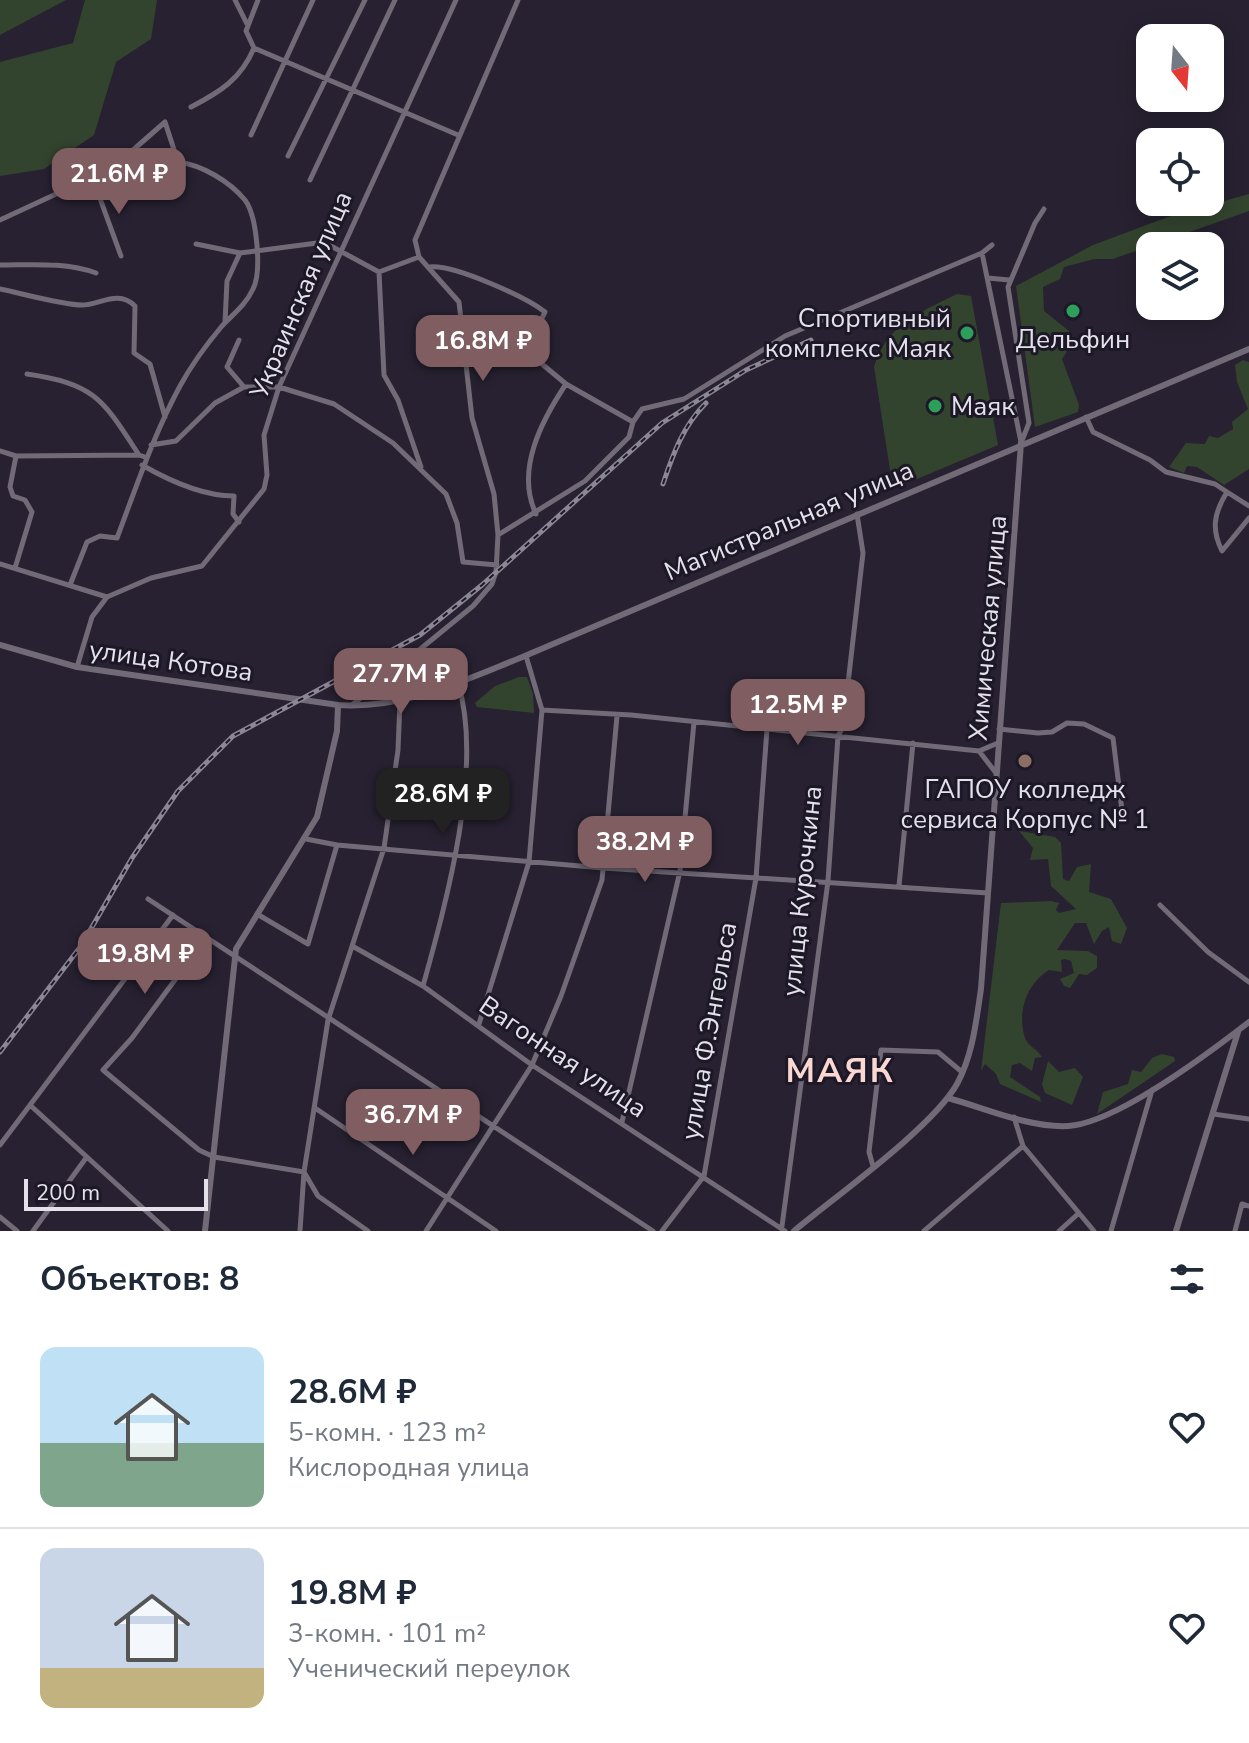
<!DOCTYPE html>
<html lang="ru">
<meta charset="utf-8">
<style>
body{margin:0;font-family:"Nunito Sans",sans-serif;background:#f6f6f7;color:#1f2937;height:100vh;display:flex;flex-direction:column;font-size:30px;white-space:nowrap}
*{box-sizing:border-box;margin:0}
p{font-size:26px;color:#747a83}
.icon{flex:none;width:44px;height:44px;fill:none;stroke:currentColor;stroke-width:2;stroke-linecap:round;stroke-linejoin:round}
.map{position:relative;height:1231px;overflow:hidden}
.side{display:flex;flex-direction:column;background:#fff;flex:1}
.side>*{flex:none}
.needle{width:52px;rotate:163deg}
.controls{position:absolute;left:1136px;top:24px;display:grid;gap:16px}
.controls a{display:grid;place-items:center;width:88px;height:88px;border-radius:16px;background:#fff;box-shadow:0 4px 20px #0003;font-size:40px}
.scale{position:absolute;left:24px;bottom:20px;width:184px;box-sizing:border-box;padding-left:8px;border:4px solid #e4e1eb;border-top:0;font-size:22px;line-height:28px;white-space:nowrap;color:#e4e1eb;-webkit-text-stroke:6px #1d1827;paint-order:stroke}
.price{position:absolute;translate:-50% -68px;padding:0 18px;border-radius:16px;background:#7f5d60;color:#fff;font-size:26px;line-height:52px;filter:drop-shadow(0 2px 4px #0008)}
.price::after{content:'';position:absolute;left:50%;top:48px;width:24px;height:18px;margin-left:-12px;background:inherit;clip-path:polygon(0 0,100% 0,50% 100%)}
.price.active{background:#222;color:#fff}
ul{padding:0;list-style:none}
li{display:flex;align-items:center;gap:24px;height:200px;padding:0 40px}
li+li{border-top:2px solid #e0e1e3}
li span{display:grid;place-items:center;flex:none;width:224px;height:160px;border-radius:16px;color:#555}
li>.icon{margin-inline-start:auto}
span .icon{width:96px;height:96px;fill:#fffc;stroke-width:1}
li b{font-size:34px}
h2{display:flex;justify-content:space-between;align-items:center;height:96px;padding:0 40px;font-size:34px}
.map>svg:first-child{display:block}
.green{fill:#33442e}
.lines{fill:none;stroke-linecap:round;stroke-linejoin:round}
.minor{stroke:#726a77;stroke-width:5}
.tertiary{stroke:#726a77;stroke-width:6}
.rail-casing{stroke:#8c8794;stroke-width:5}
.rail{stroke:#1d1827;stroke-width:2;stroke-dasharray:6;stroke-linecap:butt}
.leisure-dot{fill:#2e9e5b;stroke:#1d1827;stroke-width:3}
.education-dot{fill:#8d6e63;stroke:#1d1827;stroke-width:3}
.labels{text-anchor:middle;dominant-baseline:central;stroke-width:6;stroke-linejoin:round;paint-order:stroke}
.street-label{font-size:26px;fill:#e4e1eb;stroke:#1d1827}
.poi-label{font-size:26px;fill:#e4e1eb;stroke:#1d1827}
.district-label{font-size:34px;font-weight:bold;letter-spacing:2px;fill:#fbd7d2;stroke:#1d1827}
</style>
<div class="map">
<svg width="1249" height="1231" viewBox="0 0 1249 1231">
<rect width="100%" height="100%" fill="#272131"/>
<!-- green -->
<path class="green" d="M0,0H66L0,35Z
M85,0H157L151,39L116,62L94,135L44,169L0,176V62L73,43Z
M1249,194V211L1113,259H1094L1064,267L1060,279L1043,287L1044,311L1069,331L1070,347L1062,359L1079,405L1078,412L1035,427L1016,286L1093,245L1168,217Z
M957,294L971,296L998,445L893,489L874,367C886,325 921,312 957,294Z
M1243,360L1249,362V469L1224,485L1197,467L1187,466L1184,473L1169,467L1186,443L1205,444L1209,436L1218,438L1233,429L1232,422L1248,409L1237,382L1235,365Z
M519,677H527L533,694L534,713L477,707L475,703L495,686Z
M1019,831L1055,837L1061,843L1063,879L1069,881L1077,867L1091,864L1089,892L1111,899L1127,928L1121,944L1112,941L1109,927L1102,931L1094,944L1086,923H1075L1057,950L1088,951L1097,956V968L1087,975L1079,974L1070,988L1064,986L1060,979L1074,973L1071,961L1065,959L1061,960L1062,972L1049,970C1026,984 1017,1013 1025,1038C1028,1046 1037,1049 1042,1057L1035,1058L1032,1071L1020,1063L1012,1065L1010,1077L1040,1097L1041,1102L1000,1084L996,1074L985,1064L981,1071L1001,903L1051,901L1059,903L1056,910L1059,913L1076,909L1051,886L1048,859L1030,860L1033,848Z
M1162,1054L1174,1057L1175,1061L1097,1114L1103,1092L1128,1084L1132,1070L1141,1072L1152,1058Z
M1048,1061L1059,1072L1075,1068L1083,1077L1072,1105L1045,1093L1042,1084Z"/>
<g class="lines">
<!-- minor -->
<path class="minor" d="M235,0L247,24
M258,0L246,31L254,48L458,135
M191,107C220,92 241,79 254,48
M251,135L313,0
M288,156L365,0
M110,175L116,165L165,122L178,162
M310,180L395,0
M94,182L121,256
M0,220L69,188L110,175H158L178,162C202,165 229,181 245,200C257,216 262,272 253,289C245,306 234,313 222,326C206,345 192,364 180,386C153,436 137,485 117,538L100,536L87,542L70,585
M196,244L240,253L317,243L329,245L379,272L419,257
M982,253L1021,442
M0,265C32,265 65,262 96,273
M430,267C453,264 526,297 545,312L530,343V354L566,384
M379,272L384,375L398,400L421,467
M988,278L1009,280
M0,289C20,293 63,305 82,305C100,305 118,289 135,306L134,353L150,364L165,417
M225,322L227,281L240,253
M239,340L227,367L244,387H279L334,404L393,443L446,494L457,523L463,562L497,565
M27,374C96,384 103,400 139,455L145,457
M1086,417L1093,432L1150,460L1166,472L1215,484L1227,492C1214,513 1211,529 1222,551L1249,518
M1021,443L1029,423L1008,287L1035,223L1044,209
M151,445L176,441L215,403L244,387
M0,451L16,456L139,455
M142,465C168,480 203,496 234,496L233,514L239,522
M1227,492L1249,506
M536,514C515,470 542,420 566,384L633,422
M498,535L585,481L629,437L633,422L642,409L684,399L785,336L982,253L992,245
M0,564L107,597
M15,568L32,512L25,500L13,496L10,487L16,456
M77,667L92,617L107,597L151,578L202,566L264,489L267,475L264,435L279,387L456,0
M352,705L473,606L492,584L496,572L498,535L494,494L472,418L459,302L419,257L415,240L518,0
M542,710L631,715L979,751
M999,729L1038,733L1052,732L1067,723L1084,724L1113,738L1123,819
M996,773L979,751L998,743
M306,839L337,845L603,868L988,893
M899,886L913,743
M148,899L653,1231
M1160,905L1208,952L1249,982
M257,914L308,944L337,845
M206,938L132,1038L103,1070L199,1150L214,1157L304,1172L318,1196L368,1231
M354,947L423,986L532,1065L785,1231
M423,986C446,903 484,767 458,683
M479,1024L529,862L542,710L526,656
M30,1105L168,1231
M315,1108L496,1231
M1213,1114L1249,1119
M1014,1117L1023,1146L1094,1231
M622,1122L680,871L694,722
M0,1145L173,915
M873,1166L869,1152L881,1050L938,1052L962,1072
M0,1217L17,1231
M782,1226L828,881L838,736L843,727L863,553L857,514
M33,1231L86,1158
M300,1231L304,1172L328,1020L384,848L398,750L400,701
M426,1231L532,1065L561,996L602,880L617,716
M662,1231L704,1176L756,878L767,729
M924,1231L1023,1146
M1059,1231L1079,1213
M1111,1231L1152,1090
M1235,1231L1242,1204L1249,1206"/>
<!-- tertiary -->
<path class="tertiary" d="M0,645L77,667L338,705C404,709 460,682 520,658L1249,349
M948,1098C985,1108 1029,1128 1068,1126C1117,1123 1209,1053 1249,1022
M205,1231L236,949L317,817L337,731L338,705
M794,1231C836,1196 932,1128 957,1084C973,1054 976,1022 981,989L1021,443
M1176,1231L1238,1032"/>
<!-- rail casing -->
<g class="rail-casing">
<path id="rail" d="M663,484C673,454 683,426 706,403
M0,1052L81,946L132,858L178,791L233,736L420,635L482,585L662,423L746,370L811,340"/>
</g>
<!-- rail -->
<use href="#rail" class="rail"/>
</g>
<!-- markers -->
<g class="leisure-dot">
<circle cx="1073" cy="311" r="8"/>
<circle cx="967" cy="333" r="8"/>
<circle cx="935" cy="406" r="8"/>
</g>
<circle class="education-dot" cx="1025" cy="761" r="8"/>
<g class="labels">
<!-- street labels -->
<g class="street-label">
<text transform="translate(301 295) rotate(-67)">Украинская улица</text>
<text transform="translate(789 521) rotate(-23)">Магистральная улица</text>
<text transform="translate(988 628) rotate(-85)">Химическая улица</text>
<text transform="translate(171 661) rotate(8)">улица Котова</text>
<text transform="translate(802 891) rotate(-84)">улица Курочкина</text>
<text transform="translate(709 1031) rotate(-80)">улица Ф.Энгельса</text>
<text transform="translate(563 1057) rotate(34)">Вагонная улица</text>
</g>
<!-- poi labels -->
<g class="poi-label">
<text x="951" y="318" text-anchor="end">Спортивный<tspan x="951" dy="30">комплекс Маяк</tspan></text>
<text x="1073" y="339">Дельфин</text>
<text x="951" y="406" text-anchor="start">Маяк</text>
<text x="1025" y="789">ГАПОУ колледж<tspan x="1025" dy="30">сервиса Корпус № 1</tspan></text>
</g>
<!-- district labels -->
<g class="district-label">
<text x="840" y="1071">МАЯК</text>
</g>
</g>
</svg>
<div class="controls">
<a><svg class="needle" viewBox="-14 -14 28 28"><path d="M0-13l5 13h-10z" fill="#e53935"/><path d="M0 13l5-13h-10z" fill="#747a83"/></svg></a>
<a><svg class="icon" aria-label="locate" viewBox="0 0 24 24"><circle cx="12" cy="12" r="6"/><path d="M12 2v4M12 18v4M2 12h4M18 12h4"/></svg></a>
<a><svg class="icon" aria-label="layers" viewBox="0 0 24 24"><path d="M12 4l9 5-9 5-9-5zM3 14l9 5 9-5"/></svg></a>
</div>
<div class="scale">200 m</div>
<b class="price" style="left:119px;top:216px">21.6M ₽</b>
<b class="price" style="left:483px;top:383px">16.8M ₽</b>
<b class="price" style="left:401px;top:716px">27.7M ₽</b>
<b class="price" style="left:798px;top:747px">12.5M ₽</b>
<b class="price active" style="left:443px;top:836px">28.6M ₽</b>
<b class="price" style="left:645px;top:884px">38.2M ₽</b>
<b class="price" style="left:145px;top:996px">19.8M ₽</b>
<b class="price" style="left:413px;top:1157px">36.7M ₽</b>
</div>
<section class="side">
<h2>Объектов: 8<svg class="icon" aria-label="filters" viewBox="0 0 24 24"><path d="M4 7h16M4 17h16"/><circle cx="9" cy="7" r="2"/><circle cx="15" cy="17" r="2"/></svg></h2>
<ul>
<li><span style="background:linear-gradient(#bfe0f5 60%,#7fa58c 0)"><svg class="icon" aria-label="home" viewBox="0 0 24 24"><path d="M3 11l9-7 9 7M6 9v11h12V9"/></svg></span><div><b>28.6M ₽</b><p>5-комн. · 123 m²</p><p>Кислородная улица</p></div><svg class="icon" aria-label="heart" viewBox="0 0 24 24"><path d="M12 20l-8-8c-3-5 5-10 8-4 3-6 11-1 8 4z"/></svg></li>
<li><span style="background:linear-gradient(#c9d6e8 75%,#c2b280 0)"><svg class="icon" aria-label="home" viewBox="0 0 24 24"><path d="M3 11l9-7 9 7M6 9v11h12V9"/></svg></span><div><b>19.8M ₽</b><p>3-комн. · 101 m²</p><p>Ученический переулок</p></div><svg class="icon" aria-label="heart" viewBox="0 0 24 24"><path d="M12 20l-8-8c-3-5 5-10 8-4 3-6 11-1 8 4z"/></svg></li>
</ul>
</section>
